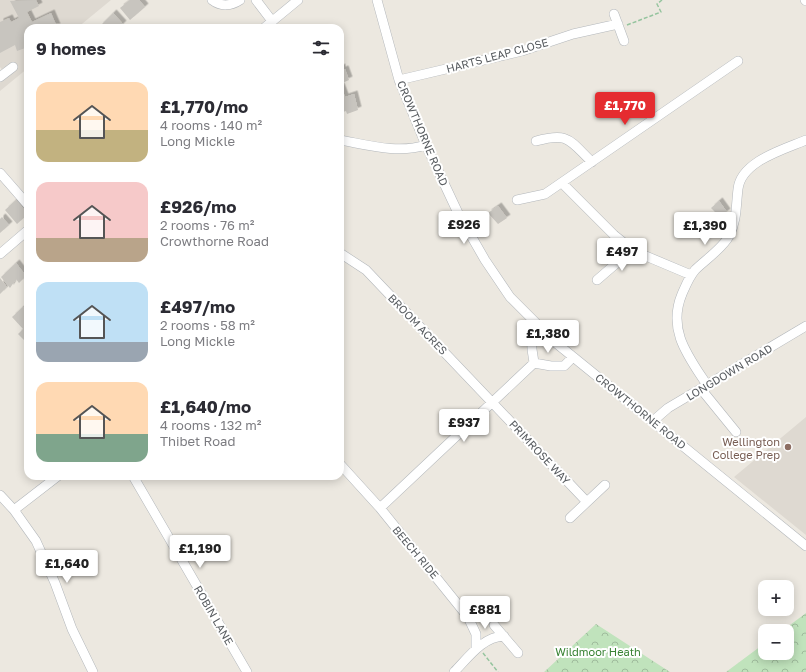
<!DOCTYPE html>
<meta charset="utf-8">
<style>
body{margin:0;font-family:"Golos Text",sans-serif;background:#f7f7f7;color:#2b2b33;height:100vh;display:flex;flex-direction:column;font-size:15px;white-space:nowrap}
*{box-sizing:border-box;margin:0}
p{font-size:13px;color:#7c7c81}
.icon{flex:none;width:22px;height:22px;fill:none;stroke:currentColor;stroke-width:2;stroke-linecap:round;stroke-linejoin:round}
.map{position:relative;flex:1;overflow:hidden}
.sheet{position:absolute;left:24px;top:24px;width:320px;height:456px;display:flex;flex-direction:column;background:#fff;border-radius:12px;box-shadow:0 2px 10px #0003}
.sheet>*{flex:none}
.buttons{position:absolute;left:758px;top:580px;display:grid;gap:8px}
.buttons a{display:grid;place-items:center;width:36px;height:36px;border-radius:8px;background:#fff;box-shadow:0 2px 10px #0003;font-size:20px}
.price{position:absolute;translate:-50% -34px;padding:0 9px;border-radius:4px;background:#fff;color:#222;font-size:13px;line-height:26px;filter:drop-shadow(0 1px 2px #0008)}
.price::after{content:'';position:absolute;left:50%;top:24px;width:12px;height:9px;margin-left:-6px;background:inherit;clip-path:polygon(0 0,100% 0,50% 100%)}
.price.selected{background:#e52c30;color:#fff}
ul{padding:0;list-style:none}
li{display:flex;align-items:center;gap:12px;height:100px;padding:0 12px}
li span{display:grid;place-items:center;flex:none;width:112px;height:80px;border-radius:12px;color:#555}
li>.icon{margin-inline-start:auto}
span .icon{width:48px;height:48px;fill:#fffc;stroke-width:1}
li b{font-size:17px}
h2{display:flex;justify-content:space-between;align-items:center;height:48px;padding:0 12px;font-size:17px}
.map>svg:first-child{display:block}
.education{fill:#ded9d1}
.park{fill:url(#park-crowns)}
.building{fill:#c8c5bf;filter:url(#shadow)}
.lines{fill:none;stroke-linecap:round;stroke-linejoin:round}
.minor-casing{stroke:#b3b7bb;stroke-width:10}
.path{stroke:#95c49e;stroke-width:1.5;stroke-dasharray:4 2;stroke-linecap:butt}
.minor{stroke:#fff;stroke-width:9}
.education-dot{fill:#8d6e63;stroke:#fff;stroke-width:1.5}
.labels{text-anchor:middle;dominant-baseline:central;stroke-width:4;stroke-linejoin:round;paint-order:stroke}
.street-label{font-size:11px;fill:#595d61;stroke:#fff}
.education-label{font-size:11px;fill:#785e54;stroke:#fff;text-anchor:end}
.park-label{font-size:11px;fill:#3a8335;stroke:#fff}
</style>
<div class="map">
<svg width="806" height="672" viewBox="0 0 806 672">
<defs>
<pattern id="park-crowns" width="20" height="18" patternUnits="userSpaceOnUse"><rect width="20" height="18" fill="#c0e3bc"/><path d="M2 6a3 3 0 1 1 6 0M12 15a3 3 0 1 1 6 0" fill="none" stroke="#9fbb9c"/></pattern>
<filter id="shadow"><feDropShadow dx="3.5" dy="-3.5" stdDeviation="0" flood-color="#0004"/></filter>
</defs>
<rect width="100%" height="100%" fill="#ece8e0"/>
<!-- education -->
<path class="education" d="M0,0H111L77,28H28V68L0,91V77L5,73L0,67Z
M806,417V535L734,477Z"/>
<!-- park -->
<path class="park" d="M806,613V672H726L765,643V653H787V631H782Z
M596,624L670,672H544Z"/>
<!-- building -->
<path class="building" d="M36,0L39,6L27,12L32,22L51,13L57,27L28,28V47L17,51L15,45L0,53V22L9,18L11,22L19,18L10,1Z
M130,0H139L145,7L130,20L120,8Z
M113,13L123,24L119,28H101L100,26Z
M342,67V70L345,69L349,80L340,84L345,97L354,94L358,110L347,114L346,111L340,113V68Z
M16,200L28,214L17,224L5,210Z
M719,201L727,212L715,221L711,216L715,212L711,208Z
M498,206L507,218L498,224L488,213Z
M2,217L9,225L0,233V219Z
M16,263L26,276L19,283L16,279L10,288L1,277Z
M0,278L7,287L0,294Z
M23,307L28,312V318L25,321L28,325V336L24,340L18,334L23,329L12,317Z"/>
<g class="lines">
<!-- minor casing -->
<g class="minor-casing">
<path id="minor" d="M212,0C221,7 231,6 240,0
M256,0L272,21
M377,0L399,80L426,145L458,213L485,260L510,297L556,343L806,546
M805,0L806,1
M614,14L624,41
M264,28L298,0
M0,77L13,67
M399,80L522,51L573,34L618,24
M340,140C368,145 398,154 426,145
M536,141C569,132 569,140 592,162
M0,173L28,205
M562,183L614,235L634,251L691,275
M517,200L545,194L738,61
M340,253L366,270L587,502
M0,254L28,230
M597,280L619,261L629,247
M534,363C532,345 528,344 540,329
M707,385C688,356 667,330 682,294C686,285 689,277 695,270C705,260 723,248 729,236C737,221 736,205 738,189C741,161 785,149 806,140
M701,389L736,432
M653,421L668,408L806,326
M340,464L380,508L468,617L476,634V648
M133,476L247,672
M0,495L14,510L36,541L55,583L72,629L93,672
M380,508L534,363L551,366H564L573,357
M14,510L58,476
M570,518L605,485
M494,625L518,653
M454,672C468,658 482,637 504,636"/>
</g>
<!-- path -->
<path class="path" d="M627,25L661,12L657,4L662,0
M483,653L498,672"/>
<!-- minor -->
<use href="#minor" class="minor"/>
</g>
<!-- markers -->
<circle class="education-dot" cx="788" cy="447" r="4"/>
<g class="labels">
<!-- street labels -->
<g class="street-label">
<text transform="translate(497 55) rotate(-15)">HARTS LEAP CLOSE</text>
<text transform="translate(423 133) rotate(67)">CROWTHORNE ROAD</text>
<text transform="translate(418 324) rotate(46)">BROOM ACRES</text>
<text transform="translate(729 372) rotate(-31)">LONGDOWN ROAD</text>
<text transform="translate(641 411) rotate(39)">CROWTHORNE ROAD</text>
<text transform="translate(540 452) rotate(47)">PRIMROSE WAY</text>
<text transform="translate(416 552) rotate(50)">BEECH RIDE</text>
<text transform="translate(214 615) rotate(60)">ROBIN LANE</text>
</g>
<!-- education labels -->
<g class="education-label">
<text x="780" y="441">Wellington<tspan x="780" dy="13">College Prep</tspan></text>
</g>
<!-- park labels -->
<g class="park-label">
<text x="598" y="651">Wildmoor Heath</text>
</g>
</g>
</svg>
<div class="buttons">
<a>+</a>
<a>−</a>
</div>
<b class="price selected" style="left:625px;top:126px">£1,770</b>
<b class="price" style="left:464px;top:245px">£926</b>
<b class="price" style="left:705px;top:246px">£1,390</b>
<b class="price" style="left:622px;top:272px">£497</b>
<b class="price" style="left:548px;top:354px">£1,380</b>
<b class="price" style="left:464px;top:443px">£937</b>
<b class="price" style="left:200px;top:569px">£1,190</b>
<b class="price" style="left:67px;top:584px">£1,640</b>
<b class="price" style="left:485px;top:630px">£881</b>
<section class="sheet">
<h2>9 homes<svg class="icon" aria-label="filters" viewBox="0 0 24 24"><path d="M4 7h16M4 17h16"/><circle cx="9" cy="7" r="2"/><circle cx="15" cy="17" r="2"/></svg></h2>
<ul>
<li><span style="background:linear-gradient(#ffd9b3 60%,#c2b280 0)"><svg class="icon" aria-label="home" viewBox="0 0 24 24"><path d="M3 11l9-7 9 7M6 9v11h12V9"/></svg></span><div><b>£1,770/mo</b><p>4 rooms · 140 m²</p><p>Long Mickle</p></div></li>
<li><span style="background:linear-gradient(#f6c9c9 70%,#b9a48a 0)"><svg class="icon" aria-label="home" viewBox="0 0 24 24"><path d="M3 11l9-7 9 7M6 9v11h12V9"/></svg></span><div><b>£926/mo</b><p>2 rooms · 76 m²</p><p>Crowthorne Road</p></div></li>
<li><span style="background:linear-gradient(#bfe0f5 75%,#9aa5b1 0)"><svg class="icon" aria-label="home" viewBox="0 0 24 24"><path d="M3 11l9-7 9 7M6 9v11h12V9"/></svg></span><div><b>£497/mo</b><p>2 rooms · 58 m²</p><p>Long Mickle</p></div></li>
<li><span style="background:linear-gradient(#ffd9b3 65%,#7fa58c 0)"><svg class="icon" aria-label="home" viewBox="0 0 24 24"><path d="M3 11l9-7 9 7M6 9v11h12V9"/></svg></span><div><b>£1,640/mo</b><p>4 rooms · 132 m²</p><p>Thibet Road</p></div></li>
</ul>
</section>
</div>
